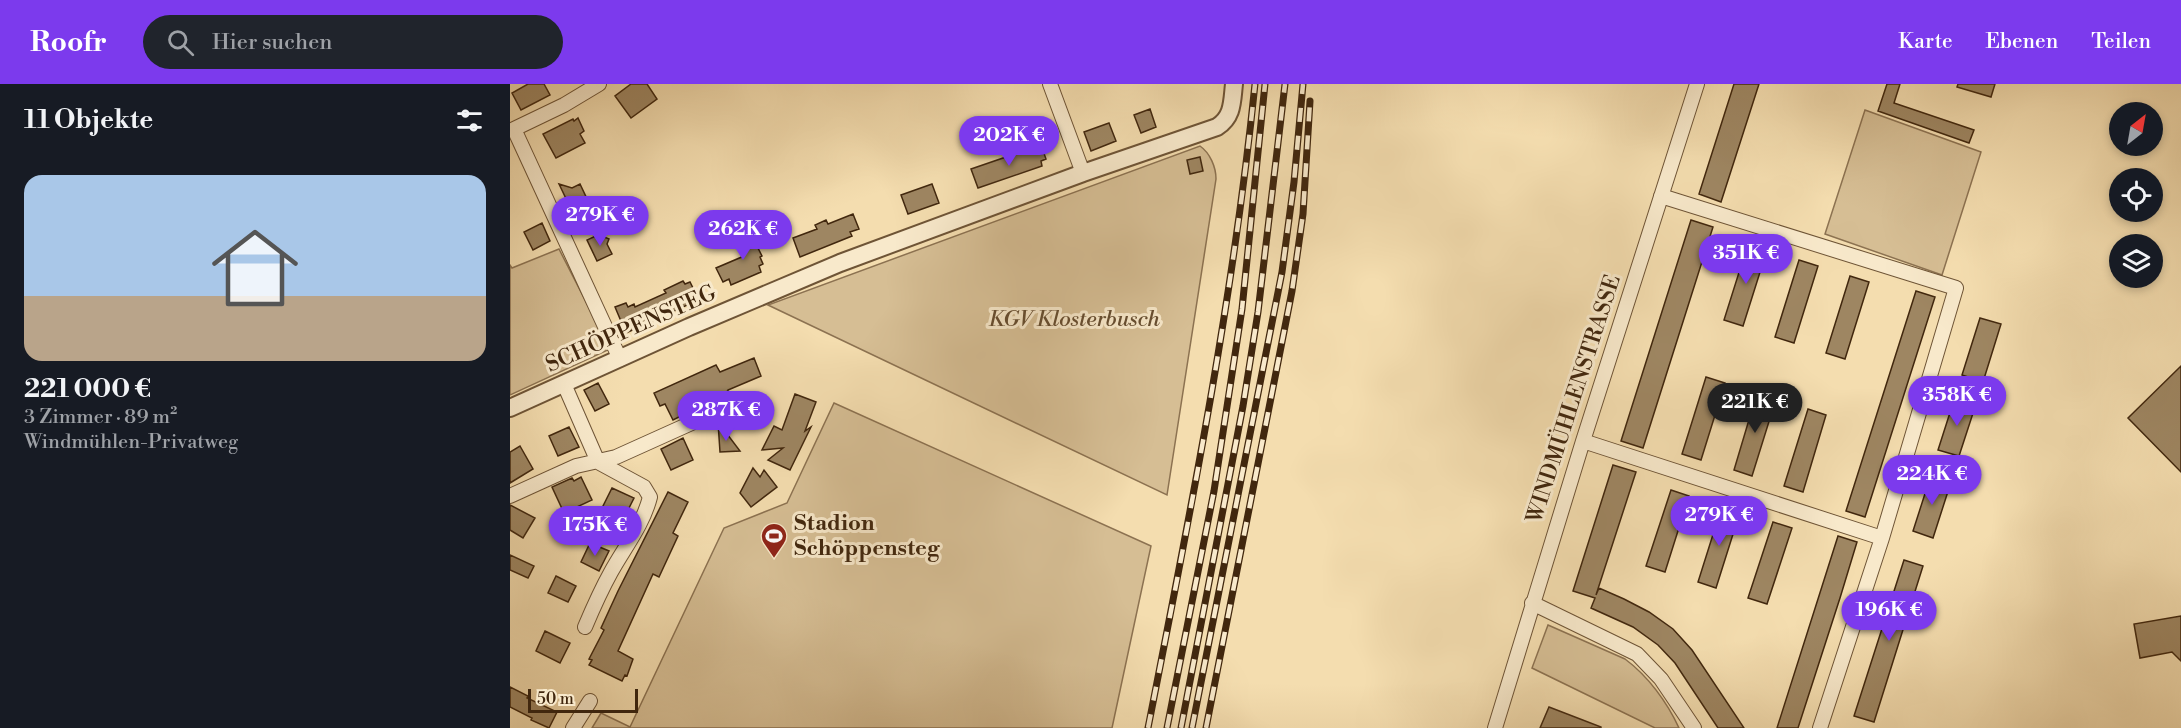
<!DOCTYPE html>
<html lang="de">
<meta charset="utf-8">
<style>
body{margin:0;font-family:"Libre Bodoni",serif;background:#20242c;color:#f1f3f6;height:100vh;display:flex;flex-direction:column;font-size:22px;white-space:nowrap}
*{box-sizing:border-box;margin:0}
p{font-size:20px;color:#9ea1a6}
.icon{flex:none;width:33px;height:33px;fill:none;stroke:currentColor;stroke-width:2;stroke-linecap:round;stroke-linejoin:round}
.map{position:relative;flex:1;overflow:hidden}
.panel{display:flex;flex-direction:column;background:#171b24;width:510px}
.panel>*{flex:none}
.needle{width:39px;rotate:31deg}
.tools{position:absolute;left:1599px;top:18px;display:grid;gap:12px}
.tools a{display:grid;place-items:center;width:54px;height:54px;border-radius:50%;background:#171b24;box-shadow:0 3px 9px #0003;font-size:30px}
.scale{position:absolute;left:18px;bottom:15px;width:110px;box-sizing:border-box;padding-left:6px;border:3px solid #41270e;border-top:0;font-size:16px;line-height:21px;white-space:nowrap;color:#41270e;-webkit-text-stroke:4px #f8e9cb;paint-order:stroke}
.price{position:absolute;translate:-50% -51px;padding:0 14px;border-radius:21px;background:#7c3aed;color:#fff;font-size:20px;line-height:39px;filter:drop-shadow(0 2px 3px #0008)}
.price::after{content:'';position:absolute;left:50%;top:36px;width:18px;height:14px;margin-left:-9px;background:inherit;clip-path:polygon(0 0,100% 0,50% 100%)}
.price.selected{background:#222;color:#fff}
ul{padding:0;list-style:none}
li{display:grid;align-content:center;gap:12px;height:318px;padding:0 24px}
li span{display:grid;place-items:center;height:186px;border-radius:18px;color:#555}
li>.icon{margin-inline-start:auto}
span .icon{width:108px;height:108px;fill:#fffc;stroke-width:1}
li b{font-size:26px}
h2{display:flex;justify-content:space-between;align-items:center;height:72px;padding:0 24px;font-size:26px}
header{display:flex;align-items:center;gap:36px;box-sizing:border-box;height:84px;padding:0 30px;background:#7c3aed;color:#fff}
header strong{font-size:28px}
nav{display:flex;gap:33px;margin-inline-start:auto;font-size:21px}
.search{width:420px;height:54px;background:#20242c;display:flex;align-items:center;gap:15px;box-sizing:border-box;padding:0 21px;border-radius:33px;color:#9ea1a6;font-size:22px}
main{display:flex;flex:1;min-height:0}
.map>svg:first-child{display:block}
.green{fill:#d6be94;stroke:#8c7251;stroke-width:1.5}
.building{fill:#9e8662;stroke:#41270e;stroke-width:1.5}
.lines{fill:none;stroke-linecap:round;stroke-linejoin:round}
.minor-casing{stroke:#6e5436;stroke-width:16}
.tertiary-casing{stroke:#6e5436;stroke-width:20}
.minor{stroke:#f8e9cb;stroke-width:14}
.tertiary{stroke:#f8e9cb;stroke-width:16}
.rail-casing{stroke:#41270e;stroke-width:7}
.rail{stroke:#f8e9cb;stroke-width:4.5;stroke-dasharray:14;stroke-linecap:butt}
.labels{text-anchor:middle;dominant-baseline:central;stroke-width:6;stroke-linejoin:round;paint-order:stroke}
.park-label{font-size:22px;font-style:italic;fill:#664d30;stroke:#f8e9cb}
.street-label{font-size:22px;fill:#41270e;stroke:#f8e9cb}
.poi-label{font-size:22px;font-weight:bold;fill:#41270e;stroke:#f8e9cb;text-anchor:start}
</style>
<header>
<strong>Roofr</strong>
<div class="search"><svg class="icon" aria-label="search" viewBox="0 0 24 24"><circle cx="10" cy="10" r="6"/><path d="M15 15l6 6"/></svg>Hier suchen</div>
<nav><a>Karte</a><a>Ebenen</a><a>Teilen</a></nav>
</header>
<main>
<section class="panel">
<h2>11 Objekte<svg class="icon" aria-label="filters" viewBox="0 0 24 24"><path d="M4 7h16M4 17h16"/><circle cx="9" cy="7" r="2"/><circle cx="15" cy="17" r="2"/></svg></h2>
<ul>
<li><span style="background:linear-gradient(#a9c7e8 65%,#b9a48a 0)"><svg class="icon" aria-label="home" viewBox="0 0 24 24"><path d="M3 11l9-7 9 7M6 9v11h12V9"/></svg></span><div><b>221 000 €</b><p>3 Zimmer · 89 m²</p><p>Windmühlen-Privatweg</p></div></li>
</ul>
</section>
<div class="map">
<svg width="1671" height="644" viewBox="0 0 1671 644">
<rect width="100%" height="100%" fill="#f4ddaf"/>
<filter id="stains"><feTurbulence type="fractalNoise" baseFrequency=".00333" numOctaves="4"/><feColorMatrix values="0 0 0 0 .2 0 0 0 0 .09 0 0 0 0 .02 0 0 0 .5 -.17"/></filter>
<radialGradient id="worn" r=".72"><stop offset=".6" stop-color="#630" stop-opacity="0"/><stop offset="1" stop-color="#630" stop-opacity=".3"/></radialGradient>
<!-- green -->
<path class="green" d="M1355,26L1471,68L1432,191L1315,150Z
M690,62C700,69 706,83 706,95L657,411L258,221Z
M49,165L100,265L0,311V181L2,184Z
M324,319L641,462L602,644H82L91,629L120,643L214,444L277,419Z
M1038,541L1115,575C1138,592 1157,618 1169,644H1145L1022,584Z"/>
<!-- building -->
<path class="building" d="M18,0H34L40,11L11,26L2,9Z
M121,0H137L147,15L121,34L105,12Z
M1224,0H1249L1211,118L1189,110Z
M1377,0H1390L1384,19L1464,46L1459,59L1368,27Z
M1448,0H1485L1481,13L1447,3Z
M640,25L646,43L631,49L624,31Z
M68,34L74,47L70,50L75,59L46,74L33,50L63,35L64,37Z
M599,39L606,57L581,67L574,48Z
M531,61L536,75L531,77L532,82L468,104L461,85Z
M690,73L693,87L680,90L677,76Z
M49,100L62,104L70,100L78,117L61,125Z
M422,100L429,119L398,130L391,111Z
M343,130L349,145L340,148L342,152L290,173L283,154L307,145L305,141L316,136L318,140Z
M1181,136L1203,143L1133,364L1111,357Z
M32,139L40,157L23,166L14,148Z
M245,147L250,158L246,160L252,172L250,173L253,180L249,182L251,188L221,201L219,195L213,198L206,184L234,172L226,156Z
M92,149L94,153L99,155L97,160L102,170L87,177L77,156Z
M1238,160L1257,166L1233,242L1214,236Z
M1289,176L1308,182L1284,259L1265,253Z
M1340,192L1359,198L1335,275L1316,269Z
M173,197L175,200L180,198L186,210L181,212L184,218L116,249L105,223L116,219L118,223L124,220L125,223L156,209L154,206Z
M1406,207L1425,213L1355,433L1336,427Z
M1470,234L1491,240L1473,298L1452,291Z
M244,274L251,292L218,306V307L180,325L181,327L163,336L155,320L150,322L144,309L206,281L210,288Z
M1671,282V388L1618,334Z
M1196,293L1215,299L1191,376L1172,370Z
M88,299L99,320L85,327L74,306Z
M1247,309L1266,315L1242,392L1224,386Z
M285,310L306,318L295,347L301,343L280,386L258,376L273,364L252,366L264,342L272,346Z
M1445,313L1466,320L1449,372L1428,366Z
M1298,325L1316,331L1293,408L1274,402Z
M208,338L230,367L210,368Z
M59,343L69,363L48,372L39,352Z
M173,354L183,376L161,386L151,365Z
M10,362L23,385L0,399V368Z
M1103,381L1126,388L1086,511L1089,504L1114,515L1139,528L1163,545L1182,566L1234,644H1208L1165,579L1148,561L1123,543L1081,524L1085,514L1063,507Z
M243,384L250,393L254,386L267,403L241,423L230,409Z
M1421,391L1441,398L1423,454L1403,447Z
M71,393L82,416L54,429L42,403L62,394L64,397Z
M102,404L124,414L113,436L91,426Z
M1161,406L1179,412L1155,488L1136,482Z
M158,408L178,418L163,449L168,452L149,493L143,490L108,567L123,575L117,592L115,591L112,597L79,581L82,576L79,575L94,546L91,544L108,507Z
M0,421L25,434L13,454L0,446Z
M1212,422L1230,428L1206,504L1188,498Z
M1263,438L1282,444L1257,520L1238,514Z
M1328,452L1347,458L1330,514L1288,644H1267Z
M80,459L99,467L89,487L71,478Z
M0,471L24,482L18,494L0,486Z
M1394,476L1413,482L1364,638L1344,632Z
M46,492L66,502L58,518L38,509Z
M1671,532V577L1662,568L1630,574L1624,540Z
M35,547L60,559L50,579L26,567Z
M0,603L18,612L17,614L47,628L39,644L21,636L22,634L0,623Z
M1039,623L1091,643V644H1030Z"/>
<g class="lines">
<!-- minor casing -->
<g class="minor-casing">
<path id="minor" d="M89,0L54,21L4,45L110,275
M540,0L573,89
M1151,112L1446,204L1372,454L1310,644
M54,300L88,378L134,403L140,413C133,441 114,464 101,488C91,506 83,524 75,543
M1073,357L1372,454
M0,412L66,382L106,373L217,323L242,322
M1022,519L1127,570L1151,595L1184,644
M63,644L80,617
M985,644L1073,357L1187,0"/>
</g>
<!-- tertiary casing -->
<g class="tertiary-casing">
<path id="tertiary" d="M0,324L179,243L330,179L573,89L707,43C723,33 722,18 724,0"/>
</g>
<!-- minor -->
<use href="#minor" class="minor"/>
<!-- tertiary -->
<use href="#tertiary" class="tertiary"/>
<!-- rail casing -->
<g class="rail-casing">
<path id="rail" d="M638,644C680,430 723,217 745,0
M657,644L704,407L732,225L755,0
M671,644L733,322L748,228L775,0
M682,644L772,188L784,98L793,0
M696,644L782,207L793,130L800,17"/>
</g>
<!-- rail -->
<use href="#rail" class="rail"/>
</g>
<!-- icons -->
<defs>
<g id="stadium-pin" transform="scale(1.35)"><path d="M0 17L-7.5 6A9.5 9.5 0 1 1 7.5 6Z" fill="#8f2418" stroke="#f8e9cb"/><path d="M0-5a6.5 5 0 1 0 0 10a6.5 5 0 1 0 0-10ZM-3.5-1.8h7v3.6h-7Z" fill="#fff"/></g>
</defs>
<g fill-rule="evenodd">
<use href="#stadium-pin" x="264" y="452"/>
</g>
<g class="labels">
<!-- park labels -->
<g class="park-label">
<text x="564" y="235">KGV Klosterbusch</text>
</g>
<!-- street labels -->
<g class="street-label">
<text transform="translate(121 245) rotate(-24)">SCHÖPPENSTEG</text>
<text transform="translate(1064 315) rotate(-72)">WINDMÜHLENSTRASSE</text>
</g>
<!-- poi labels -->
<g class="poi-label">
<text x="284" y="439">Stadion<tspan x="284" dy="25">Schöppensteg</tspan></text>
</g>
</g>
<rect width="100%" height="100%" filter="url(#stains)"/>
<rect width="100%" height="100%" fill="url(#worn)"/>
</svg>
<div class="tools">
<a><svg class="needle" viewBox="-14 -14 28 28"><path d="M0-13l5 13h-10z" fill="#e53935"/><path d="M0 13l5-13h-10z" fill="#9ea1a6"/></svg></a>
<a><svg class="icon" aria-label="locate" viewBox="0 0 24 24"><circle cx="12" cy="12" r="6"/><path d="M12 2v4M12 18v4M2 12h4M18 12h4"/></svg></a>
<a><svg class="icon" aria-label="layers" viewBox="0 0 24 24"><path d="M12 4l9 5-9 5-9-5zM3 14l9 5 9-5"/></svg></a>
</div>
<div class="scale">50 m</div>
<b class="price" style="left:499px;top:83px">202K €</b>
<b class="price" style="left:90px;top:163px">279K €</b>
<b class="price" style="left:233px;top:177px">262K €</b>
<b class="price" style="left:1236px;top:201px">351K €</b>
<b class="price" style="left:1447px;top:343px">358K €</b>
<b class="price selected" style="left:1245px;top:350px">221K €</b>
<b class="price" style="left:216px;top:358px">287K €</b>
<b class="price" style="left:1422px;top:422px">224K €</b>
<b class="price" style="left:1209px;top:463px">279K €</b>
<b class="price" style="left:85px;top:473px">175K €</b>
<b class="price" style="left:1379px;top:558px">196K €</b>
</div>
</main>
